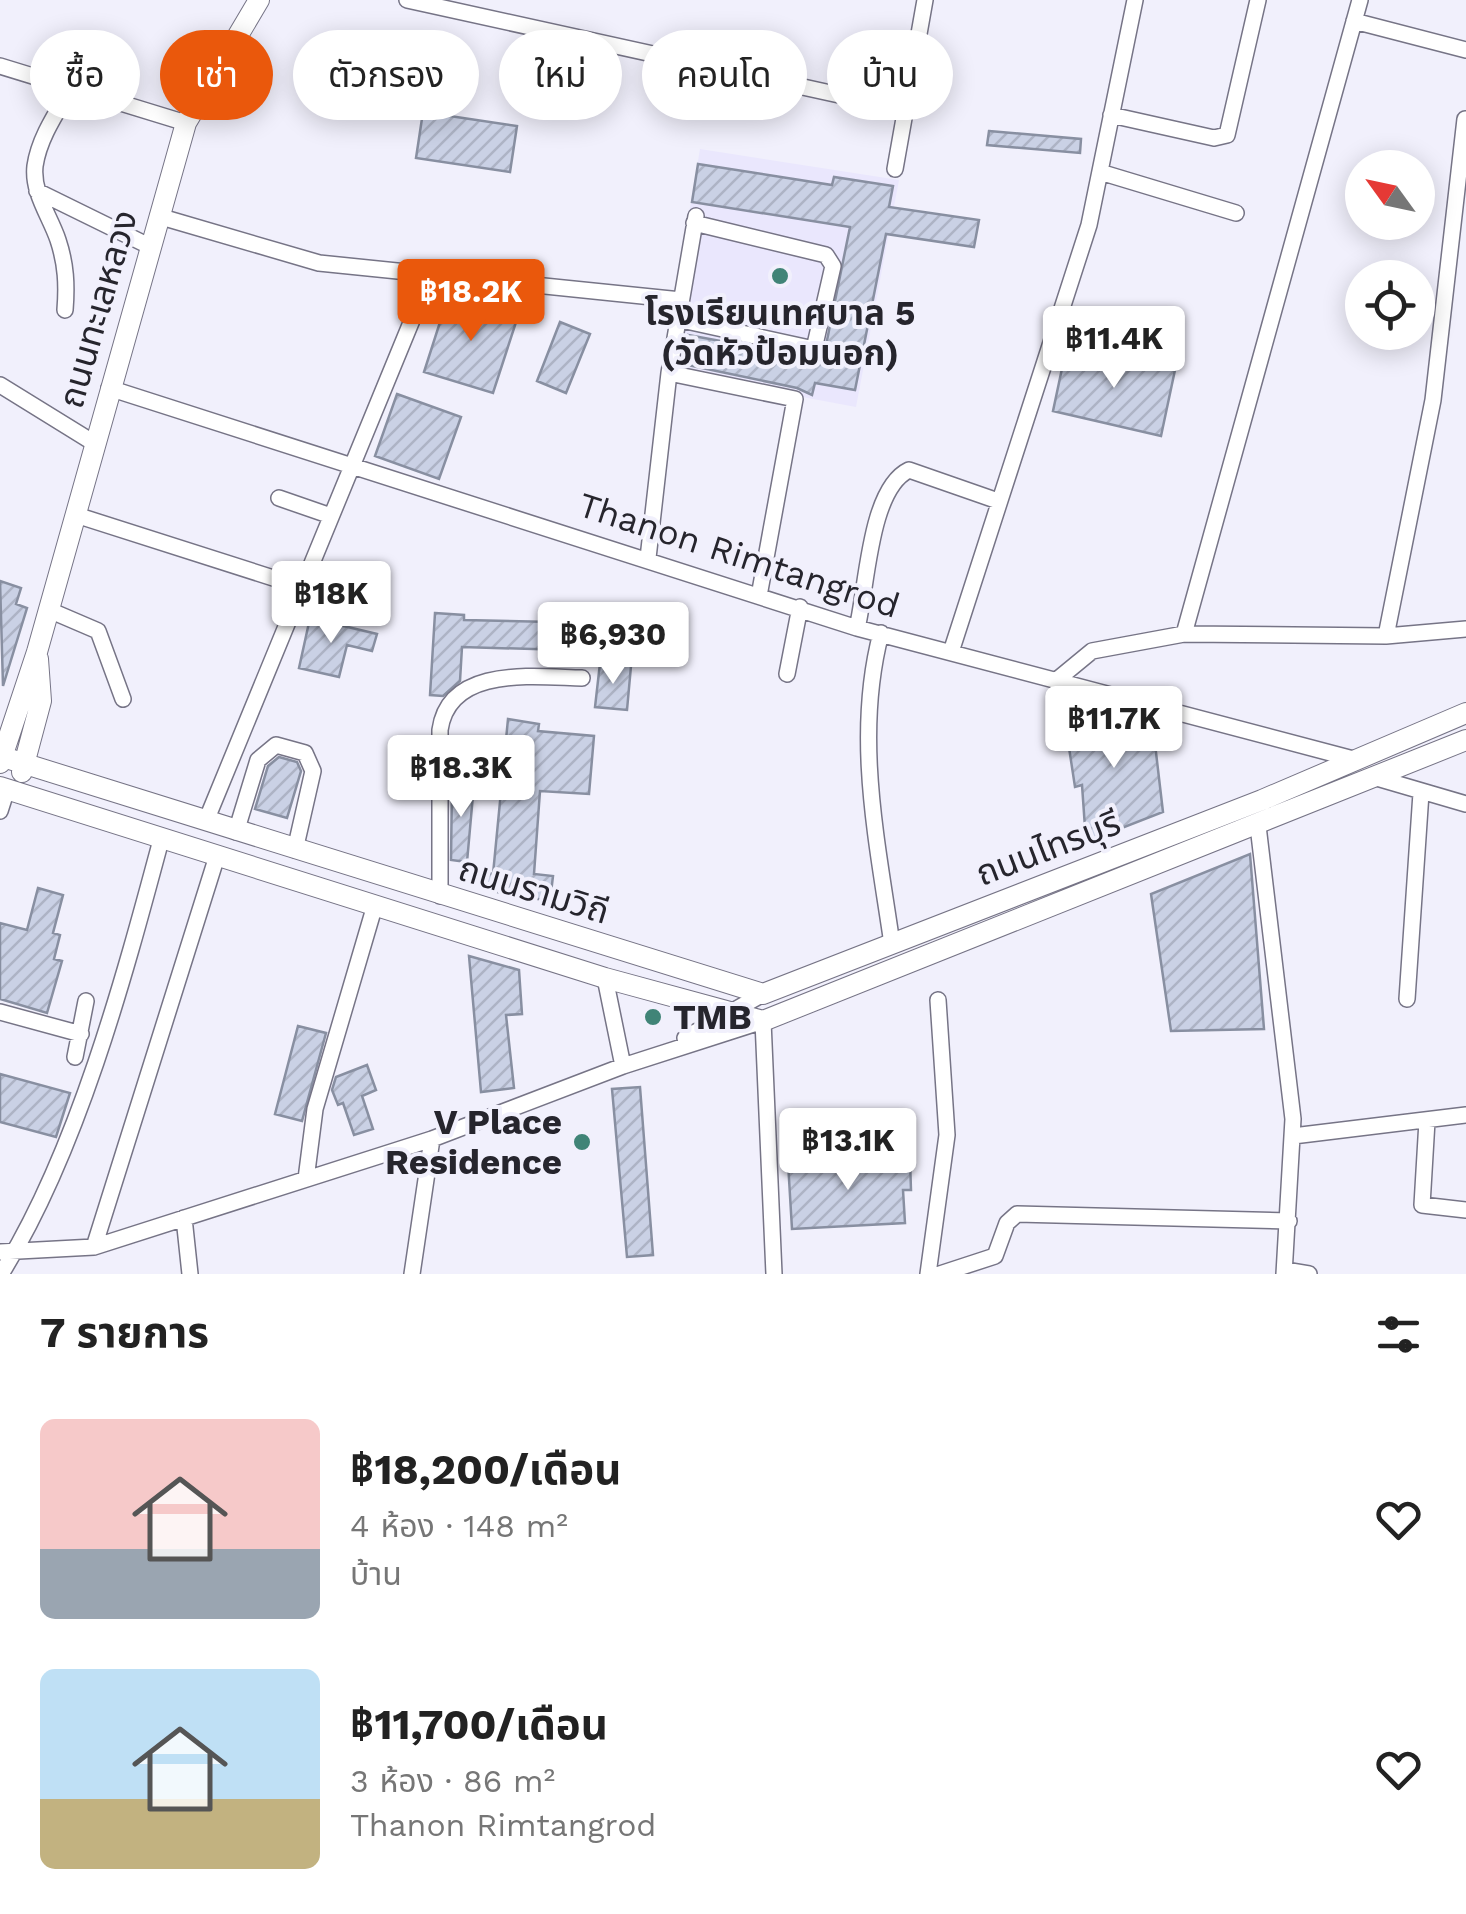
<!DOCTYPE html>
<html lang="th">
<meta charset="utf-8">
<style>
body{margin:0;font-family:"Work Sans","Noto Sans Thai",sans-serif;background:#f2f2f2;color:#222;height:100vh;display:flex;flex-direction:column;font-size:38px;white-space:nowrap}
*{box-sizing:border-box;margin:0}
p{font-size:32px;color:#767676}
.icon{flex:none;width:55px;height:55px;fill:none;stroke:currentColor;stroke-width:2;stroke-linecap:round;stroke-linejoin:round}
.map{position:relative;height:1274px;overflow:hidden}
.sheet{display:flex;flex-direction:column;background:#fff;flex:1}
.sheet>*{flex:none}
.guide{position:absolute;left:30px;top:30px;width:1408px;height:90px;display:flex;gap:20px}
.needle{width:65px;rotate:303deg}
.tools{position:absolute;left:1345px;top:150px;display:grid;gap:20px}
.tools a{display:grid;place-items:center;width:90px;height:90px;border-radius:50%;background:#fff;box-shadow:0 5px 25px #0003;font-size:50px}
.price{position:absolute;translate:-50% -85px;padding:0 22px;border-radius:10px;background:#fff;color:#222;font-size:32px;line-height:65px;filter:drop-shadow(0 2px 5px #0008)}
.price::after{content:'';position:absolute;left:50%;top:60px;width:30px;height:22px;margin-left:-15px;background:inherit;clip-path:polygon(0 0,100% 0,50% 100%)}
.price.current{background:#ea580c;color:#fff}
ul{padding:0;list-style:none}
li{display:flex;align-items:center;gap:30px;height:250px;padding:0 40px}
li span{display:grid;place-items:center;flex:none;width:280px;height:200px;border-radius:15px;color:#555}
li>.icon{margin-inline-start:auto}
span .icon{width:120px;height:120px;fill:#fffc;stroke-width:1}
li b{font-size:42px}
h2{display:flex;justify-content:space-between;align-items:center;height:120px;padding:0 40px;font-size:42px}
.tag{padding:0 35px;border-radius:45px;background:#fff;box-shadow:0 5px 25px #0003;font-size:35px;line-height:90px}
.tag.current{background:#ea580c;color:#fff}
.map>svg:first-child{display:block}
.built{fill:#eae7fd}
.building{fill:url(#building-hatch);stroke:#888fa1;stroke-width:2.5}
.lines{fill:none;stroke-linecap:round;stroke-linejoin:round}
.minor-casing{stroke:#767486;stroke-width:18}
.major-casing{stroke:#767486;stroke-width:22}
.minor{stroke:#fff;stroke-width:15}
.major{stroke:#fff;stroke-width:20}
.poi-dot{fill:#408477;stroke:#f1f0fc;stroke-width:4}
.labels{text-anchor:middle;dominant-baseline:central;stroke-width:8;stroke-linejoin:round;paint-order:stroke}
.street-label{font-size:35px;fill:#26252d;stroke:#f1f0fc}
.poi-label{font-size:35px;font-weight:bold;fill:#26252d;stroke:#f1f0fc}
</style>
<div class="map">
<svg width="1466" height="1274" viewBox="0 0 1466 1274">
<defs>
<pattern id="building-hatch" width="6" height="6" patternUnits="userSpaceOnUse" patternTransform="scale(2.5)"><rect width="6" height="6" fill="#cad1e5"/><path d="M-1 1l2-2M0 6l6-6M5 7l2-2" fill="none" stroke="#adb3c5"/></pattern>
</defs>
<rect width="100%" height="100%" fill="#f1f0fc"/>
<!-- built -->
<path class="built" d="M700,149L899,180L856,407L662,371Z"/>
<!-- building -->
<path class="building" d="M423,112L517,126L510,172L416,158Z
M989,131L1081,139L1080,153L987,145Z
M698,164L832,185L834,177L893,186L889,207L979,220L974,247L886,234L855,390L815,383L812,395L797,388L683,364L688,335L823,360L850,227L692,202Z
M449,294L518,316L493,393L424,372Z
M560,322L590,334L566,393L537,381Z
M1067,345L1175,370L1161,436L1053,411Z
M397,394L461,417L439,479L375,456Z
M0,581L21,588L16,604L27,608L3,686Z
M435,613L464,615V620L599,623L598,651L462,647L460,681L443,696L430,695Z
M310,618L377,634L372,651L347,645L339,677L299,668Z
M600,663L631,666L627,710L595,707Z
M1080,706L1153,727L1163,812L1086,842L1082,785L1075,787L1068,741Z
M508,719L539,724L538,731L594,736L589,794L540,791L534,874L553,876L550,901L485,890L487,873L493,874Z
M279,757L297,762L301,771L287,818L255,809L268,766Z
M452,782L474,784L467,862L451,860Z
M1250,854L1264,1029L1171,1031L1151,894Z
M38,888L63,895L53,933L60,935L54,959L62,961L47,1013L0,999V923L27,930Z
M469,956L519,970L522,1014L506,1015L514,1088L481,1092Z
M298,1026L326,1033L302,1121L275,1114Z
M367,1065L376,1090L362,1096L373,1129L354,1135L343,1103L338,1105L332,1090L336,1077Z
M0,1074L70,1093L56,1137L0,1122Z
M640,1087L653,1255L627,1257L612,1089Z
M910,1159L911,1190H903L905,1223L792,1229L788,1162Z"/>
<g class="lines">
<!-- minor casing -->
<g class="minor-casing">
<path id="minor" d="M407,0L903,109
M1354,21L1466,50
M0,66L186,123
M1111,115L1214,138L1227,135L1258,0
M895,169L925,0
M1100,172L1236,213
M37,191L149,246
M158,216L319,263L681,300
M65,310C67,285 66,264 58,240C50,216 32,193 35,166C39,138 57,112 71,88
M677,319L814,349L833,266L826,255L694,223
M669,373L795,399L759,596
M0,385L94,443
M109,388L857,628L1357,760
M279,498L331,516
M76,515L361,606L373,595
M648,558L669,373L696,216
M49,610L98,631L123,699
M857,628C867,589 869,489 909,470L998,501
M881,633C854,736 877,840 892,944
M1184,634L1360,0
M1386,636L1433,400L1465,119
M951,652L1089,225L1135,0
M787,674L800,607
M1058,679L1092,651L1184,634L1386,636L1466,629
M1377,778L1466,804
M0,811L7,789
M206,821L431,274
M1258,826L1293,1119L1284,1274
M236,832L258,760L276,745L305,753L313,771L295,850
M440,896V730C449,665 535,677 582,678
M605,978L623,1066
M1407,999L1421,793
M0,1012L81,1034
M685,1038L763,994
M75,1057L86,1001
M1427,1121L1422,1205L1466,1210
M1293,1136L1466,1115
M306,1179L315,1109L375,905
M184,1218L190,1274
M94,1247L217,856
M0,1252L94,1247L432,1139L623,1066L763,1021L774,1274
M1285,1270L1309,1274
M1,1274C77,1153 124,978 161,840
M412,1274L432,1139
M928,1274L947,1135L938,1000
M940,1274L995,1256L1007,1223L1017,1214L1289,1221"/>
</g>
<!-- major casing -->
<g class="major-casing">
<path id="major" d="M0,756L763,994
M0,763L37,652L186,123L259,0
M22,772L41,701L38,659
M0,787L605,978L763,1021
M763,994L1262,800L1466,713
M763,1021L1466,740"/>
</g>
<!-- minor -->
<use href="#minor" class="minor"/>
<!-- major -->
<use href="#major" class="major"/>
</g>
<!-- markers -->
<g class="poi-dot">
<circle cx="780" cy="276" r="10"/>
<circle cx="653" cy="1017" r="10"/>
<circle cx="582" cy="1142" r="10"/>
</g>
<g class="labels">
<!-- street labels -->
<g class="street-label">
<text transform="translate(98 309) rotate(-74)">ถนนทะเลหลวง</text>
<text transform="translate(739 555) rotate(18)">Thanon Rimtangrod</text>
<text transform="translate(1048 848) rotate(-21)">ถนนไทรบุรี</text>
<text transform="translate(534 890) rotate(17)">ถนนรามวิถี</text>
</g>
<!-- poi labels -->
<g class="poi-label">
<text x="780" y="313">โรงเรียนเทศบาล 5<tspan x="780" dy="40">(วัดหัวป้อมนอก)</tspan></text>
<text x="673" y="1017" text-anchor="start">TMB</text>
<text x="562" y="1122" text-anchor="end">V Place<tspan x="562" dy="40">Residence</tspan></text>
</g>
</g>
</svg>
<div class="tools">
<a><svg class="needle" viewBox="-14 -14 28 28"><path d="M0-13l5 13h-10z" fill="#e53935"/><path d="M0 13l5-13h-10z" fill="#767676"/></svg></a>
<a><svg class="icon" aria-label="locate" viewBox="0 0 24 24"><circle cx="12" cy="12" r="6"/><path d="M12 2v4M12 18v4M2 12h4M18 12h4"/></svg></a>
</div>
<b class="price current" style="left:471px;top:344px">฿18.2K</b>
<b class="price" style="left:1114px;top:391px">฿11.4K</b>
<b class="price" style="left:331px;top:646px">฿18K</b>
<b class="price" style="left:613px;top:687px">฿6,930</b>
<b class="price" style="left:1114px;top:771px">฿11.7K</b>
<b class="price" style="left:461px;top:820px">฿18.3K</b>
<b class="price" style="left:848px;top:1193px">฿13.1K</b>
<div class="guide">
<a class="tag">ซื้อ</a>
<a class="tag current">เช่า</a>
<a class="tag">ตัวกรอง</a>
<a class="tag">ใหม่</a>
<a class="tag">คอนโด</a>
<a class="tag">บ้าน</a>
</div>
</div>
<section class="sheet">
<h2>7 รายการ<svg class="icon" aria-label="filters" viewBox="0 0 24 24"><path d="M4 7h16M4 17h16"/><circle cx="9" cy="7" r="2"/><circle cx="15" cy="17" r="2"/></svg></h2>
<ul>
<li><span style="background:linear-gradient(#f6c9c9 65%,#9aa5b1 0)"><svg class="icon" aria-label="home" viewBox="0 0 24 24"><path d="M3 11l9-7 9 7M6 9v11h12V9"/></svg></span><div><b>฿18,200/เดือน</b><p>4 ห้อง · 148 m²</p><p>บ้าน</p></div><svg class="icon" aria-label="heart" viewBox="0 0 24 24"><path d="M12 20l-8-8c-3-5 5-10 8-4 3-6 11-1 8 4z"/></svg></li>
<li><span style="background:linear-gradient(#bfe0f5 65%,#c2b280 0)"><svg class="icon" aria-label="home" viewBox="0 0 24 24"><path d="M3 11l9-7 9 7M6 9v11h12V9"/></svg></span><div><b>฿11,700/เดือน</b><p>3 ห้อง · 86 m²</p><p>Thanon Rimtangrod</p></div><svg class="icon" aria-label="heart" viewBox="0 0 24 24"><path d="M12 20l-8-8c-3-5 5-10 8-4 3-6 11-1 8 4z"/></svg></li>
</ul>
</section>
